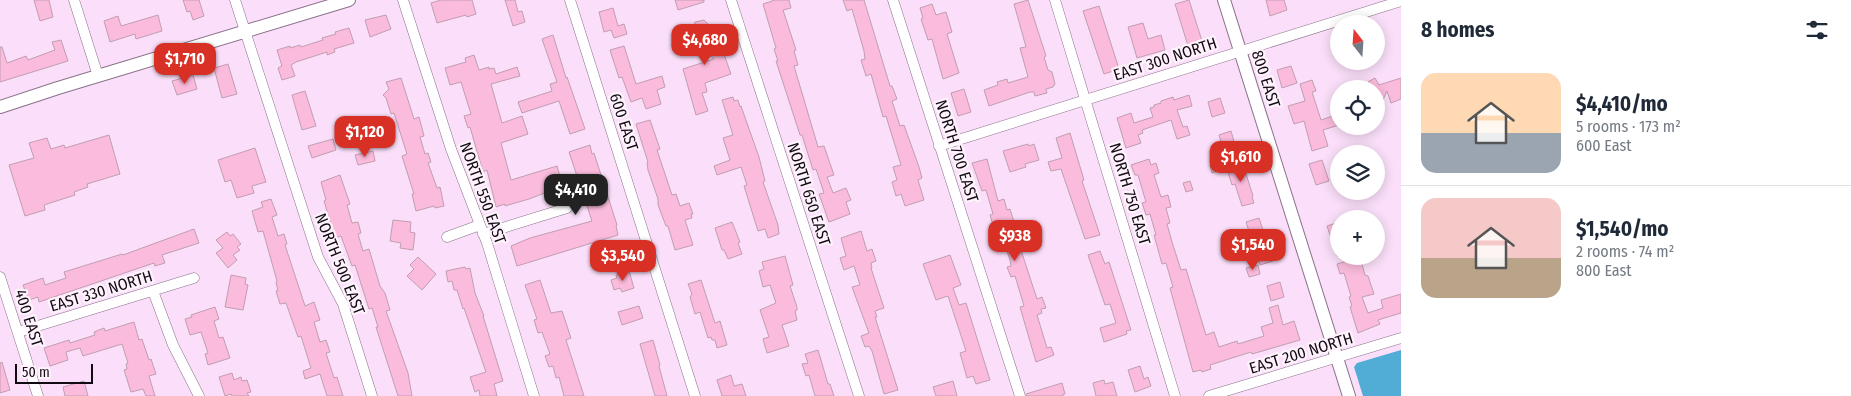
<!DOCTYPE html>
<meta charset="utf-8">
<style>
body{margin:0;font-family:"Fira Sans Condensed",sans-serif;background:#f2f2f3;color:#1f2937;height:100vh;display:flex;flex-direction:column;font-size:19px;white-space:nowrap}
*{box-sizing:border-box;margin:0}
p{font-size:16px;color:#747a83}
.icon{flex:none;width:28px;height:28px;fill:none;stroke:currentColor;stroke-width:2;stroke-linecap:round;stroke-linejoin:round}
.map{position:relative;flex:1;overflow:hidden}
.details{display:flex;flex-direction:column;background:#fff;width:450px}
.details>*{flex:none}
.needle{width:32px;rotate:343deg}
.fabs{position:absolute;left:1330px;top:15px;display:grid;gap:10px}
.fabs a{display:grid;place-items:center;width:55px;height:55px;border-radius:50%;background:#fff;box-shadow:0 2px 12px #0003;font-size:25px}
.scale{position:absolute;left:15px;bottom:12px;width:78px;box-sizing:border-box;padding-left:5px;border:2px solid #120a12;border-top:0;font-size:14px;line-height:18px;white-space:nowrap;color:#120a12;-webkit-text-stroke:4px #fef3fd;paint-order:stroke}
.price{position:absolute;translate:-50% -42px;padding:0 11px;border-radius:10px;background:#d93025;color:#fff;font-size:16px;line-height:32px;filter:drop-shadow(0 1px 2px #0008)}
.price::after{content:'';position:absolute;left:50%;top:30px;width:15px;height:11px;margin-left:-8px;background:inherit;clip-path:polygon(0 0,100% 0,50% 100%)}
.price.current{background:#222;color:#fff}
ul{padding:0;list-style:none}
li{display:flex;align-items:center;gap:15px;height:125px;padding:0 20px}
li+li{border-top:1px solid #e0e1e3}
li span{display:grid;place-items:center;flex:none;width:140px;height:100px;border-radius:15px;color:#555}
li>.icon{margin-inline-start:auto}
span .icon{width:60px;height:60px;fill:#fffc;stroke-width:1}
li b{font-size:21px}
h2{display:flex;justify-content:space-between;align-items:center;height:60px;padding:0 20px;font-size:21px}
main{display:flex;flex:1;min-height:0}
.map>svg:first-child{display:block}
.water{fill:#51add6}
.building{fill:#fbbbdc;stroke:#c09eaf}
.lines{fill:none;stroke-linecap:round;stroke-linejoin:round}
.minor-casing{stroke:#897189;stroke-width:11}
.major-casing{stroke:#897189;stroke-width:14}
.minor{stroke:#fff;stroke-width:10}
.major{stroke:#fff;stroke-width:12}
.labels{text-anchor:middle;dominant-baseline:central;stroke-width:4.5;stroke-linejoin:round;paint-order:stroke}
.street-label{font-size:16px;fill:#120a12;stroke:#fef3fd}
</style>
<main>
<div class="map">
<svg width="1401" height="396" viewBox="0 0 1401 396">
<rect width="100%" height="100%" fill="#fbdffa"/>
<!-- water -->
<path class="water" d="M1401,350V396H1363L1354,367L1357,363Z"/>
<!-- building -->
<path class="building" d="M34,0H49L53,17L40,21Z
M183,0H199L204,16L193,20L190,11L187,12Z
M441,0H472L476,14L467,17L466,15L437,23L431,3Z
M505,0H515L518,12L522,11L525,22L513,26Z
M675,0H704V2L678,10Z
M775,0H789L791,8L783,10L796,50L794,51L798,65L794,66L818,147L824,146L834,175L827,177L833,193L846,188L851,200L846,202L850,214L829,222L819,194L824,193L816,169L813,170L802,135H800L776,61H778L774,49L776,48L763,4Z
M843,0H864L890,86H892L897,99L892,101L900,126L904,125L919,167L922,178L918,180L924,200L905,206L901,194L896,196L892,182L897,180L893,167L901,165L886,116L883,117L871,74L866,76L861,60L865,59L864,51L852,9L847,11Z
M1028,0L1046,56L1044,57L1048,70L1052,72L1055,84L1053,87L1046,89L1047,93L1035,96L1034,92H1030L989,106L984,90L998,85L997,82L1007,79L1008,83L1028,77L1020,48L1026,47L1014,4Z
M1189,0L1203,44L1189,49L1175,4Z
M1266,0H1284L1287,10L1270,16Z
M932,4L936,15L946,12L952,32L947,34L959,73L943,79L932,39L928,40L921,19L923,18L920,8Z
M1099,6L1119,69L1104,74L1083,11Z
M613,8L618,26L624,24L627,34L614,38L611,30L604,32L599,12Z
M158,15L162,31L136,39L135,34L110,42L104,21L118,16L121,26Z
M386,15L391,29L370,37L365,20Z
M704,20L710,26L713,35L719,40L731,74L705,83L707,92L702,93L708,111L696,115L683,69L714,59L698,45L693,31L695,22Z
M1143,23L1148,39L1161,35L1165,50L1137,58L1128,27Z
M349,28L354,43L334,49L335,52L327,55V52L296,62L291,65L295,76L282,80L278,68L282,66L277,50L290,46V48L300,45L301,47L323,40L322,38L336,34L335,32Z
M553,35L566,78L567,77L585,129L570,134L559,101L522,113L518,102L552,91L550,84L557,82L542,39Z
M61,40L68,61L0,82V47H2L7,63L26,56L28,60L55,50L52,42Z
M624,46L636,84L662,76L665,87L657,90L661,104L646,109L642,98L631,102L622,77L619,78L610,50Z
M474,55L479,70L489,67V69L494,68L496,74L517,67L520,76L491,84L502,123L522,116L528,134L501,143L511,180L557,166L563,186L529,199L505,206V204L496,207L487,170L483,172L470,127L468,128L464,116L471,114L461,82L450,85L445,68L466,62L465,58Z
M228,64L237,94L222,98L214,68Z
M1291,66L1297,83L1282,88L1277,70Z
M193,75L197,89L177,95L172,81Z
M401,78L414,119L419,117L424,136L420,137L425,154L428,153L431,162L428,163L437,188L440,187L444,206L435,208L434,206L416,211L412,194H414L402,156L407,154L394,113L391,114L386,98L383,95L389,89L386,82Z
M1375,78L1379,85L1401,78V99L1391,103L1387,91L1376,115V89H1372L1368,82Z
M1312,80L1316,91L1312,92L1321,120L1336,115L1339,125L1323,130L1328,146L1312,151L1304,121L1294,124L1288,106L1305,101L1300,84Z
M964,89L971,112L958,116L951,93Z
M305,91L316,126L302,130L292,95Z
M1189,95L1192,106L1177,110L1183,127L1187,126L1190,135L1177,139L1171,120L1142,130L1143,133L1138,135L1141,143L1126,148L1117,118L1131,113L1134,123L1153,117L1150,108L1154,107V105L1161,103V101L1173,97L1174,100Z
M733,97L734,101L738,100L740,107L741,106L759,157L765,181L763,182L778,225L779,234L768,238L765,229L758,231L744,186L747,185L741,167L717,175L714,166L730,160L723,138L733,135L722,100Z
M1220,98L1225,113L1212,117L1208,102Z
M650,120L660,149L657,150L672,195L676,194L680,206L689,203L693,214H691L692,218L685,220L693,245L675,250L668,226H666L658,205V199L648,170L647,163L648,162L636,124Z
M1231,131L1235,145L1223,148L1219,135Z
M1070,133L1084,180L1082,181L1100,235L1085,239L1061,169L1051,171L1048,162L1062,158L1056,138Z
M109,135L120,174L87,184L88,187L74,192L75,195L44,205L45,210L25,216L9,165L34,158L29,143L47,138L51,149L64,145L65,148Z
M333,139L336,150L312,158L308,146Z
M1028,144L1029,146L1034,144L1039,160L1025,164L1026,167L1010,172L1003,151Z
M590,145L592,154L594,153L617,225L616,226L618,235L517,266L511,246L530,238L592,221L569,152Z
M255,148L266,182L252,186L254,193L237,198L231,180L225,182L218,160Z
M373,151L375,161L358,165L355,155Z
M987,159L998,201L1004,199L1007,210L1010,209L1018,235H1016L1037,299L1042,297L1046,308L1041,309L1042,313L1037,315L1047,348L1051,347L1054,355L1036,362L1020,307L1024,306L1015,276L1011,277L1007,267L1011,266L1010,260L1003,239L998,241L990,215L993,214L986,190L982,191L972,163Z
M1149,159L1151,165L1156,163L1159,173L1154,175L1161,197L1168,195L1171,207L1166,208L1170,223L1167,224L1172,242L1181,270L1186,269L1206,335L1214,332L1219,347L1237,341L1238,344L1264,336L1261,327L1273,323L1269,308L1278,305L1283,325L1294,321L1300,340L1252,354L1251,352L1210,365L1211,369L1202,372L1201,370L1193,372L1170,288L1173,287L1166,263L1162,264L1154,235H1156L1150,214L1146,215L1142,203L1146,202L1138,175H1135L1131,165Z
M1322,160L1329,181L1316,185L1309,164Z
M1221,161L1223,169L1212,173L1210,165Z
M1242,161L1253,196L1252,197L1254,203L1242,206L1235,184L1232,185L1226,166Z
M340,175L350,204L347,205L352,223L358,222L361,233L358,234L363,251L369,249L380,286L385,293L390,310L386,311L408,373L412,396H398L376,327H378L372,308L369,309L355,265L352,266L341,236L335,238L324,201L326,200L321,182Z
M1190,181L1193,190L1186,192L1183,183Z
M271,199L277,215L272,217L278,236L284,234L287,244L285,245L305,306L314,302L320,320L314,322L320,342L326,340L330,352L326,353L334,378L337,377L343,396H327L320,374L305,379L303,371L311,368L301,336L298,337L286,303L280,304L276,291H278L276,282L277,281L263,231L258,232L252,211L263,207L261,202Z
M1259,218L1273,261L1260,265L1246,222Z
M393,220L411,222L410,232L415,233L413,250L400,248L401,243L390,241Z
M732,222L740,242L738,243L742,254L728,259L724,250H722L715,228Z
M1339,222V256H1337L1327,226Z
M194,229L199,243L162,255L165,263L155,266L154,263L39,302L38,297L29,300L23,285L43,278L45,285L66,278L64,272L122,254L123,255Z
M861,231L867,251L872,249L876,261L871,263L872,268H871L884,308L875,311L877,317H875L898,390L884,394L872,351L869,346L865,347L861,336L869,333L852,287L860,285L854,266L844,270L840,258L846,256L841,238Z
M227,232L230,236L233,234L241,244L237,247L240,250L233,255L237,260L228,268L216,253L223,248L216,240Z
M1100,251L1105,264L1109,262L1131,330L1126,331L1127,334L1104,342L1100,328L1116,323L1110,304L1105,305L1088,255Z
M950,255L961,285L953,288L959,305L966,303L990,380L976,384L973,376L967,378L960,353L966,351L948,296L936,300L923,264Z
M785,256L793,285L790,286L797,307V310L795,311L797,320L782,325L789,346L767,353L763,339L769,337L760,310L776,303L770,285L763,287L759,271L764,269L762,262Z
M418,257L436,274L422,290L407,276L414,269L410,265Z
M1360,257L1365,275L1368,276L1374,294L1362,297L1368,313L1383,308L1381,300L1401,294V313L1378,320L1380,324L1358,333L1350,307L1352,306L1349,297L1351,296L1344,273L1340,274L1337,264Z
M1258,265L1260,274L1249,277L1246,268Z
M465,267L466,269L470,268L475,293L484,316H483L503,381L494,384L497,396H480L479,390L475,392L470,377L486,372L464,308L463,309L457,290H454L452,281L448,282L446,271Z
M629,271L634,288L622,292L620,288L614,290L611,280L617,278L616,275Z
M231,275L246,278L245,284L248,285L243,310L225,307Z
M540,280L551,313L562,311L571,338L566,340L584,396H564L559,377L556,378L553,366L549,367L545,356L550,354L542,332L538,333L534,320L537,319L525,285Z
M701,280L715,323L720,321L727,345L717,348L715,340H712L711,337L708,338L700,312L695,314L690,297L692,294L688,284Z
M1280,282L1284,297L1271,301L1267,286Z
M639,306L643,318L622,325L618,312Z
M215,307L219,319L214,321L219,338L223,337L230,358L208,365L205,354L208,353L201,332L190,335L185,319L192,317L191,315Z
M134,322L139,340L142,339L149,360L151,359L156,374L149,376L155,396H146L143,389L131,392L124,370L127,369L126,364L128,363L122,344L83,356L80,348L66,352L68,360L50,366L44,348L69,340L70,343L95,335L94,332L104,328L105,331Z
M653,340L660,365L659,366L667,396H655L640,344Z
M818,350L828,384H830L834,396H815L809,375L806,376L802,364L808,363L805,354Z
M2,362L10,390L0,393V363Z
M1140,366L1144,379L1148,377L1151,386L1135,392L1128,370Z
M232,373L234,380L241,377L242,381L247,380L251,392L247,393L249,396H232L231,394L225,396L219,377Z
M731,375L734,386L742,384L746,396H722L717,380Z
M1104,380L1105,384L1113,382L1117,396H1096L1093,383Z
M84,381L88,396H65L63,387Z
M953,381L957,396H936L933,387Z
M1062,383L1065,394H1063V396H1027L1026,394Z"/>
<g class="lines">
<!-- minor casing -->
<g class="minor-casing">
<path id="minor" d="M74,0L98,76
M235,0L318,257L343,304L372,396
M403,0L451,149L487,243L534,396
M570,0L695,396
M731,0L859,396
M893,0L1020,396
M1055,0L1175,396
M939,146L1401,1
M483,234L567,208
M447,237L480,225
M0,277L38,396
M153,291L173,345L199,396
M18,332L194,278
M1209,396L1401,338"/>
</g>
<!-- major casing -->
<g class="major-casing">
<path id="major" d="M1224,0L1349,396
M0,107L58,88L349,0"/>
</g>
<!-- minor -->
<use href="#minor" class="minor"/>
<!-- major -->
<use href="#major" class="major"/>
</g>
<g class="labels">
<!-- street labels -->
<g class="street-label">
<text transform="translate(1165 59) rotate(-18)">EAST 300 NORTH</text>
<text transform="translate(1266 79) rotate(72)">800 EAST</text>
<text transform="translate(624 122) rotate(72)">600 EAST</text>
<text transform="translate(957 151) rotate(72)">NORTH 700 EAST</text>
<text transform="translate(483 193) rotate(70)">NORTH 550 EAST</text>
<text transform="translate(809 194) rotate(72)">NORTH 650 EAST</text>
<text transform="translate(1130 194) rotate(73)">NORTH 750 EAST</text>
<text transform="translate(340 264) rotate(68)">NORTH 500 EAST</text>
<text transform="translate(101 291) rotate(-17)">EAST 330 NORTH</text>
<text transform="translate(29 318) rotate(72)">400 EAST</text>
<text transform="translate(1301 353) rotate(-17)">EAST 200 NORTH</text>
</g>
</g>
</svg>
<div class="fabs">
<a><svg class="needle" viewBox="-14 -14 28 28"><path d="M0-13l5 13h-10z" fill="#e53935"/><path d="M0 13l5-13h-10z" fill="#747a83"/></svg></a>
<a><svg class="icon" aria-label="locate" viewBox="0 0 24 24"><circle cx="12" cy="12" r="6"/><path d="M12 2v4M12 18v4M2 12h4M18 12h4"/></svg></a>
<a><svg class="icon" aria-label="layers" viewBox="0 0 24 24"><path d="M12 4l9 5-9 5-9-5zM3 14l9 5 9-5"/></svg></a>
<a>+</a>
</div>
<div class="scale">50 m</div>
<b class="price" style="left:705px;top:66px">$4,680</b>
<b class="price" style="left:185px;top:85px">$1,710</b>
<b class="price" style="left:365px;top:158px">$1,120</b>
<b class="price" style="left:1241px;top:183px">$1,610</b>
<b class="price current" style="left:576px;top:216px">$4,410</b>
<b class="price" style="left:1015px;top:262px">$938</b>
<b class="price" style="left:1253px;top:271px">$1,540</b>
<b class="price" style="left:623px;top:282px">$3,540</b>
</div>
<section class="details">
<h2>8 homes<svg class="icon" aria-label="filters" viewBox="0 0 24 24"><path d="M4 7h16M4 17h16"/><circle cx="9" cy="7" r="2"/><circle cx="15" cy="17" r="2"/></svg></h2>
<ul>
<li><span style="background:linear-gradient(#ffd9b3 60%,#9aa5b1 0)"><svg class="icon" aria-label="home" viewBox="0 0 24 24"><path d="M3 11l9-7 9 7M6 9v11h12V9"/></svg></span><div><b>$4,410/mo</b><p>5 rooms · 173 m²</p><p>600 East</p></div></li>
<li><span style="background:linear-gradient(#f6c9c9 60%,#b9a48a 0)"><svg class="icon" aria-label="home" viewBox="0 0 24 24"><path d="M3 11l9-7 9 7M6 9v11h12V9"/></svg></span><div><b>$1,540/mo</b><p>2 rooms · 74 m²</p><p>800 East</p></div></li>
</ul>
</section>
</main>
